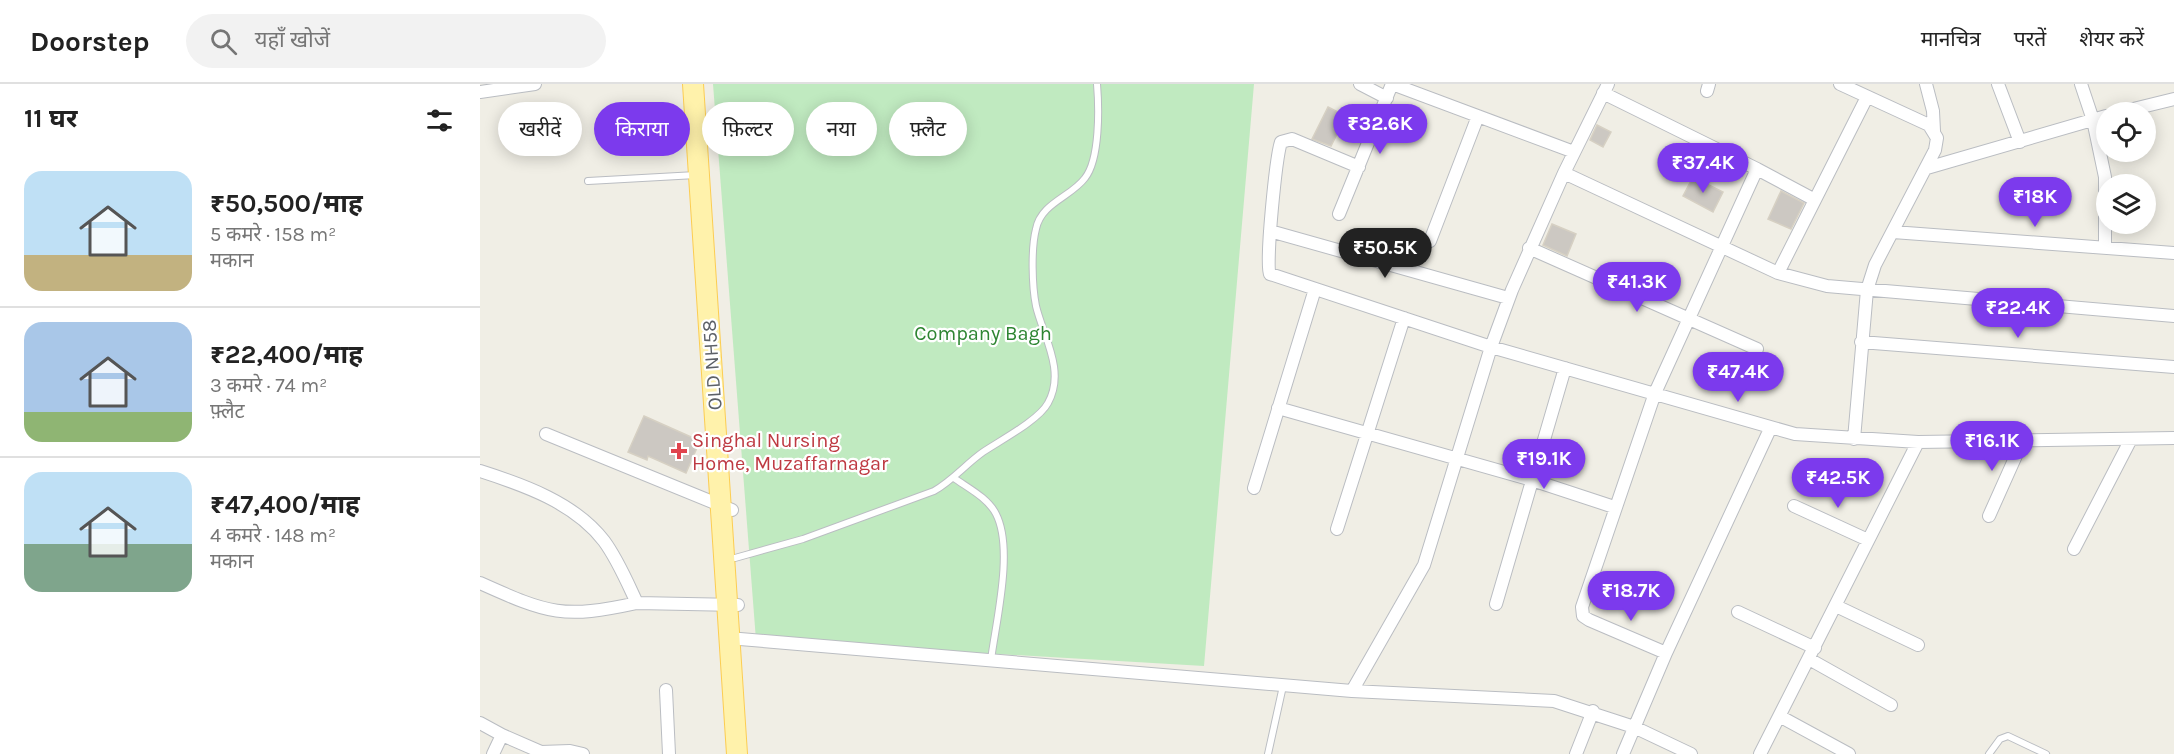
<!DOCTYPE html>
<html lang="hi">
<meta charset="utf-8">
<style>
body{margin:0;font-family:Karla,"Noto Sans Devanagari",sans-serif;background:#f2f2f2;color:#222;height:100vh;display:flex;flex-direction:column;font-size:22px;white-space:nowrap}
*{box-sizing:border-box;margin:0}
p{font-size:20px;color:#767676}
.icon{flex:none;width:33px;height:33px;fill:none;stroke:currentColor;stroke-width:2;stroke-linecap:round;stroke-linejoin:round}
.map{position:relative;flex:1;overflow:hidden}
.sheet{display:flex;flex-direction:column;background:#fff;width:480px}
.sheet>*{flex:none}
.top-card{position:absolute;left:18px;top:18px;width:570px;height:54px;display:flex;gap:12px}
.fabs{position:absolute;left:1616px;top:18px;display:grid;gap:12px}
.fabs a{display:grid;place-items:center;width:60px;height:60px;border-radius:50%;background:#fff;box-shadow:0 3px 15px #0003;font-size:30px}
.price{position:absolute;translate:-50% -51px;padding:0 14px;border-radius:21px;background:#7c3aed;color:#fff;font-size:20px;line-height:39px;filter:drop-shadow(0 2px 3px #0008)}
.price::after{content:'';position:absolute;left:50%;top:36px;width:18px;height:14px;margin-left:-9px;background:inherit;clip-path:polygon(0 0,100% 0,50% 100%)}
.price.selected{background:#222;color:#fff}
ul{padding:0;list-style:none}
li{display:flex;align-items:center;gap:18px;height:150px;padding:0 24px}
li+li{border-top:2px solid #e0e0e0}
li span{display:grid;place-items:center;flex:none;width:168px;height:120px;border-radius:18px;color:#555}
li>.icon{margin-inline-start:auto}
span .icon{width:72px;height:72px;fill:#fffc;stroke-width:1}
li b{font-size:26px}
h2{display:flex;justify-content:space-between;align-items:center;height:72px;padding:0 24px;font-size:26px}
.tag{padding:0 21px;border-radius:27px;background:#fff;box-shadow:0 3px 15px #0003;font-size:21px;line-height:54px}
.tag.selected{background:#7c3aed;color:#fff}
header{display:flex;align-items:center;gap:36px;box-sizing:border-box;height:84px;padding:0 30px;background:#fff;border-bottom:2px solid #e0e0e0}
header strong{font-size:28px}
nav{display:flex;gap:33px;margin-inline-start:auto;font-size:21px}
.search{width:420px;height:54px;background:#f2f2f2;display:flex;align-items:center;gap:15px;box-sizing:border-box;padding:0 21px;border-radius:33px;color:#767676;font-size:22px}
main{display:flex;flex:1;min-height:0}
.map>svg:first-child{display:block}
.green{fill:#c0eac0}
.building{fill:#ccc8c2;stroke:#d6d0c3;stroke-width:1.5}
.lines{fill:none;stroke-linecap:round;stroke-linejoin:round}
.lane-casing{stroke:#babdc2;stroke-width:8}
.street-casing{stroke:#babdc2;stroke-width:14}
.primary-casing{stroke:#fccd52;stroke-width:22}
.lane{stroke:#fff;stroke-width:6}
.street{stroke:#fff;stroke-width:12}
.primary{stroke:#fff2ab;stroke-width:20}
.health-dot{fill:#e0444e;stroke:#fff;stroke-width:2}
.labels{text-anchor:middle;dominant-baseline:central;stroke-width:4.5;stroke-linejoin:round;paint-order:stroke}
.park-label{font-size:20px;fill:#2e8532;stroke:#fff}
.street-label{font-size:20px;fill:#5d6167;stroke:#fff}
.health-label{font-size:20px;fill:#be3a42;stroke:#fff;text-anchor:start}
</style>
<header>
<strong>Doorstep</strong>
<div class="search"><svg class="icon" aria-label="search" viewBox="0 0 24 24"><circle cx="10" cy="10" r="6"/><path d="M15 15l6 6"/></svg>यहाँ खोजें</div>
<nav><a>मानचित्र</a><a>परतें</a><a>शेयर करें</a></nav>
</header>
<main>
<section class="sheet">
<h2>11 घर<svg class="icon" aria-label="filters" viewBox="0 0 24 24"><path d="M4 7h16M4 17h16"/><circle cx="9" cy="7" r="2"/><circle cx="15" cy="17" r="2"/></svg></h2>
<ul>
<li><span style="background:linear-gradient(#bfe0f5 70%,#c2b280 0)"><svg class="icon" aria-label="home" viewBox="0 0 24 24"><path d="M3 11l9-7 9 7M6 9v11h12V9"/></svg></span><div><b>₹50,500/माह</b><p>5 कमरे · 158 m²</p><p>मकान</p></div></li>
<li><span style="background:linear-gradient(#a9c7e8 75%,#8fb573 0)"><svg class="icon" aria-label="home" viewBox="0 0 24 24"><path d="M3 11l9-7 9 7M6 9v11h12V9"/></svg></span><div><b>₹22,400/माह</b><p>3 कमरे · 74 m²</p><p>फ़्लैट</p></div></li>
<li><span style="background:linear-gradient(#bfe0f5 60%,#7fa58c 0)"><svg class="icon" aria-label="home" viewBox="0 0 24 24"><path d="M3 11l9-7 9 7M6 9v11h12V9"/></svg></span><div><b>₹47,400/माह</b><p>4 कमरे · 148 m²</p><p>मकान</p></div></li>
</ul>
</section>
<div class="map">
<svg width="1694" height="670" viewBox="0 0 1694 670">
<rect width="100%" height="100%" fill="#f0eee5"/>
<!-- green -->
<path class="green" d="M233,0H774L724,582L276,556Z"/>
<!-- building -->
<path class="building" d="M848,23L866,32L851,62L832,55Z
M1117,41L1131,48L1123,63L1110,56Z
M1213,93L1243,108L1233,128L1203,112Z
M1301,107L1324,119L1311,145L1288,135Z
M1072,140L1096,150L1087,172L1063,161Z
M164,332L220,357L206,389L168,372L167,376L148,368Z"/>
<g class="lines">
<!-- lane casing -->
<g class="lane-casing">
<path id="lane" d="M131,45L213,39
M108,97L216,91
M474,394C488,404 508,414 516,430C534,465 516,537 511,576
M255,474L323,455L454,407C473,396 486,380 503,368C521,356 559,336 568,319C586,287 563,252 556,222C552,202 551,164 556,145C561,119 591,113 605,94C620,75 619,24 617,0
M788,670L803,602
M1509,670L1520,655L1528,652L1566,670"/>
</g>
<!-- street casing -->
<g class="street-casing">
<path id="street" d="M880,0L907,14
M912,0L1094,68
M1360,0L1449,41L1457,54L1455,66L1395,181L1387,206L1374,355
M1446,0L1453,27L1454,47
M1518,0L1540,58
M1601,0L1613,36L1625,93V164
M1227,7L1229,0
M0,8L55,0
M1123,9L1277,85L1175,309L1102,523L1103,532L1109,536L1186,569
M1641,28L1694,15
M879,83L812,55L801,58C796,73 785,181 790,190L1011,263L1315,350L1438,358L1694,354
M1447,84L1626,32
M1277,85L1335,116
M1084,89L1298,189L1347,202L1694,232
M859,130L912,0
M790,147L1028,214
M1413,148L1694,169
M950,157L998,32
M1049,164L1277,265
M1298,189L1387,13
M1381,258L1694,283
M798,324L1052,396L1134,423
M66,350L252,426
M0,387C44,401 95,419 124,457C138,476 147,498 157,519L258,521
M774,404L835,205
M1314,422L1388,456
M1509,432L1543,356
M857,445L924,234
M1594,465L1651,355
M0,499C69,530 83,535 157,519
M1016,520L1085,284
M1356,522L1438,561
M1258,528L1335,564
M260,555L872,607L1074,617L1154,643L1211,670
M1329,575L1411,621
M186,606L189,670
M872,607L944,481L1011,263L1032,206L1084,89L1128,0
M1301,633L1369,670
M0,639L22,651
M13,670L22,651L61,668L90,667L103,670
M1096,670L1113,627
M1143,670L1186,569L1290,345
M1280,670L1438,358"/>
</g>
<!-- primary casing -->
<g class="primary-casing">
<path id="primary" d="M213,0L257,670"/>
</g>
<!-- lane -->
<use href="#lane" class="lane"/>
<!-- street -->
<use href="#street" class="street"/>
<!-- primary -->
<use href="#primary" class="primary"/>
</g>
<!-- markers -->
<path class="health-dot" d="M196 358h6v6h6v6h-6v6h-6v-6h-6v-6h6z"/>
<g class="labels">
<!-- park labels -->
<g class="park-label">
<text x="503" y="249">Company Bagh</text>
</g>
<!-- street labels -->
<g class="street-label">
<text transform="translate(232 281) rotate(-94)">OLD NH58</text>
</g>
<!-- health labels -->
<g class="health-label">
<text x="212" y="356">Singhal Nursing<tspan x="212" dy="23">Home, Muzaffarnagar</tspan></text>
</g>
</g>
</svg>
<div class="fabs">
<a><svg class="icon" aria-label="locate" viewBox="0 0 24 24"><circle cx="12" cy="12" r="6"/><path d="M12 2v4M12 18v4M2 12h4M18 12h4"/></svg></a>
<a><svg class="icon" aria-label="layers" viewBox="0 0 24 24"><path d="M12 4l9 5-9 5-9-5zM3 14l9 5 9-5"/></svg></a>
</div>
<b class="price" style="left:900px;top:71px">₹32.6K</b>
<b class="price" style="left:1223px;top:110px">₹37.4K</b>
<b class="price" style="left:1555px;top:144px">₹18K</b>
<b class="price selected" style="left:905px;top:195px">₹50.5K</b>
<b class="price" style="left:1157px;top:229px">₹41.3K</b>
<b class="price" style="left:1538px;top:255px">₹22.4K</b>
<b class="price" style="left:1258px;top:319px">₹47.4K</b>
<b class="price" style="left:1512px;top:388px">₹16.1K</b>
<b class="price" style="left:1064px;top:406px">₹19.1K</b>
<b class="price" style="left:1358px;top:425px">₹42.5K</b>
<b class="price" style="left:1151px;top:538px">₹18.7K</b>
<div class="top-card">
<a class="tag">खरीदें</a>
<a class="tag selected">किराया</a>
<a class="tag">फ़िल्टर</a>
<a class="tag">नया</a>
<a class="tag">फ़्लैट</a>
</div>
</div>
</main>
